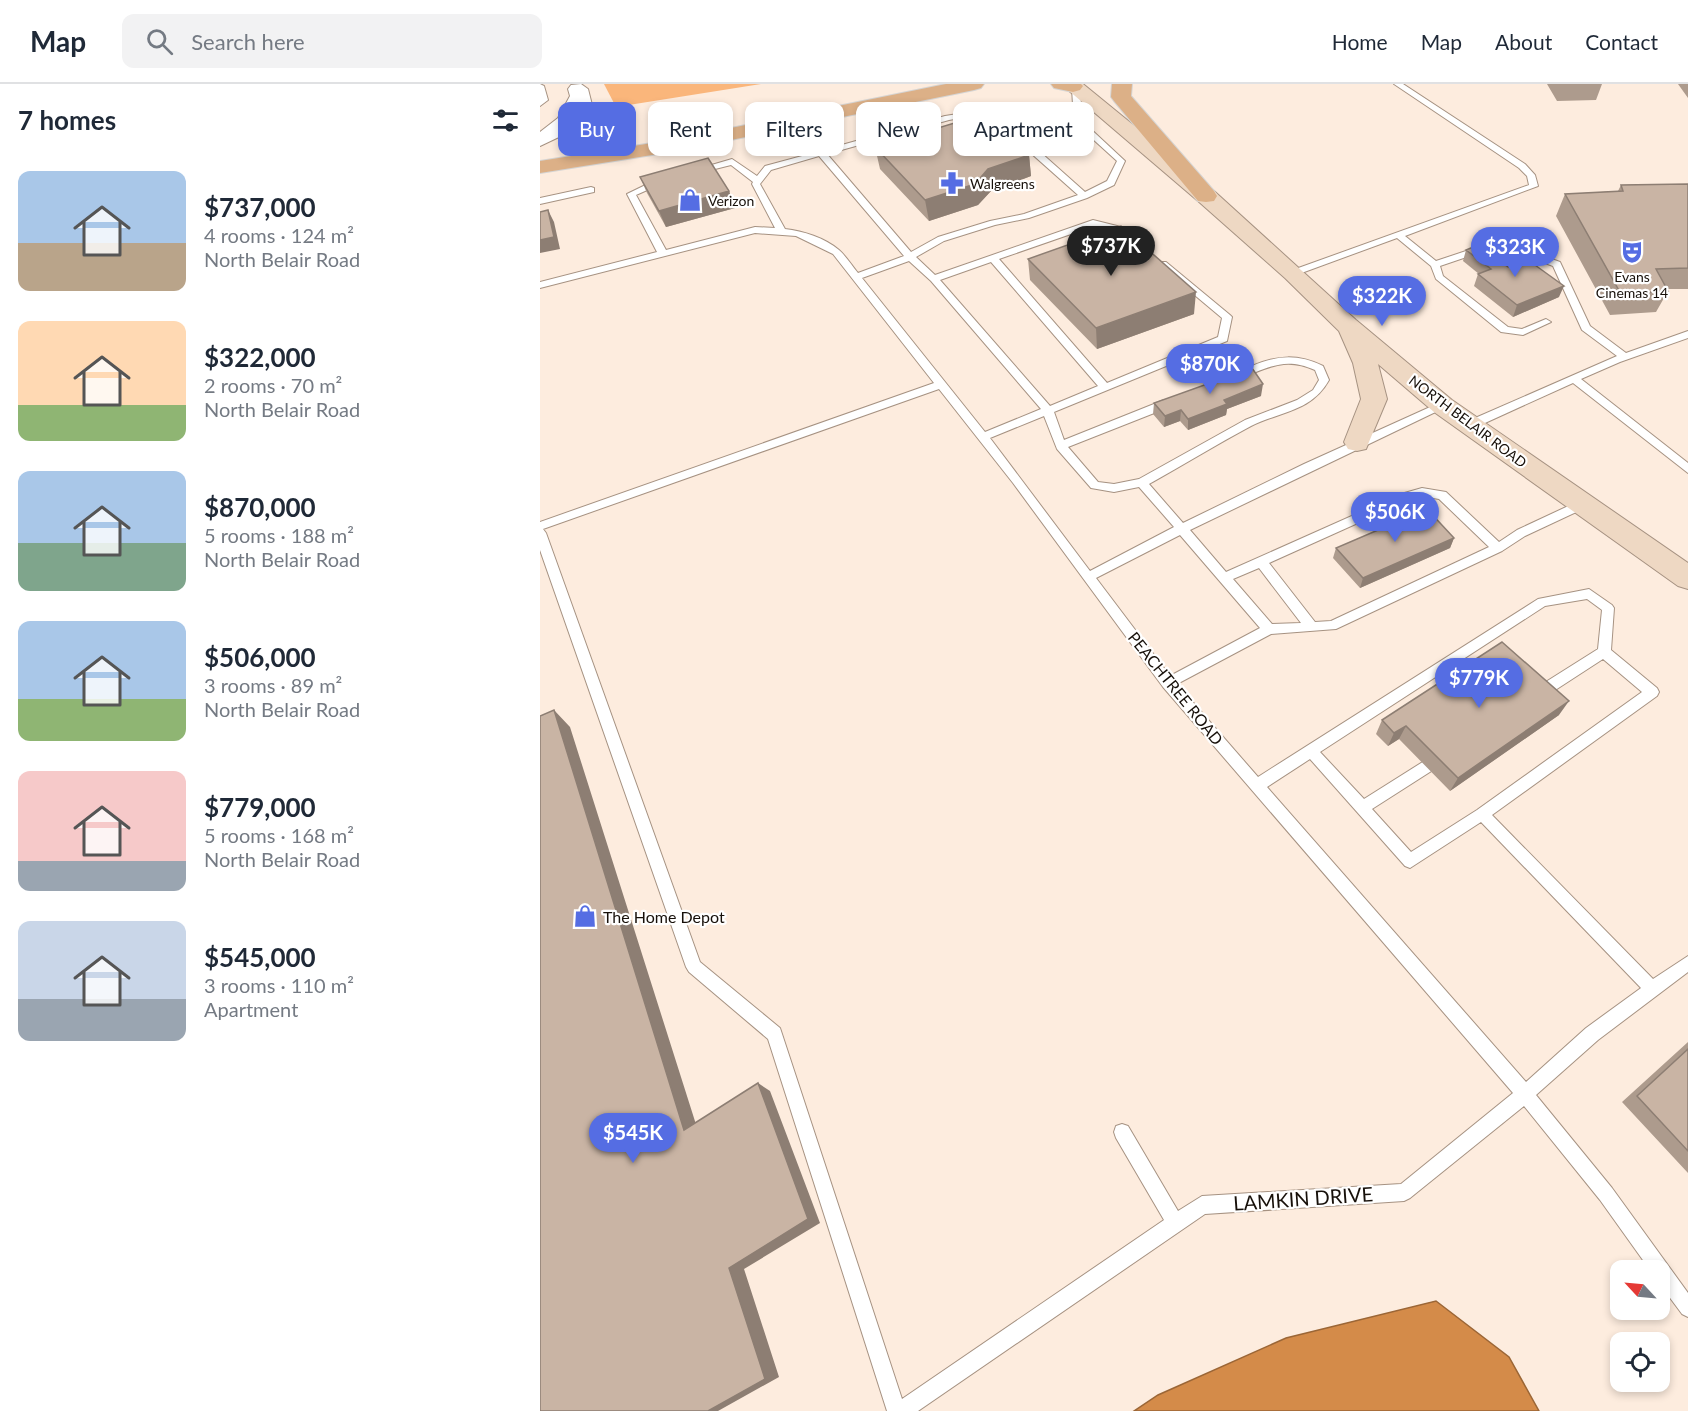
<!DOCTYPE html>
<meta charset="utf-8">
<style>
body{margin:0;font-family:Lato,sans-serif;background:#f2f2f3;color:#1f2937;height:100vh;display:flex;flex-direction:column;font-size:22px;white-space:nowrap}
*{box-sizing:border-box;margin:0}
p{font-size:20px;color:#747a83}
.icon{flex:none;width:33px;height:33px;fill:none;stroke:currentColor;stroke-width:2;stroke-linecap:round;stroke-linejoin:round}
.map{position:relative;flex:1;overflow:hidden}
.sheet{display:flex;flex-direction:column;background:#fff;width:540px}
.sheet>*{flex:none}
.hud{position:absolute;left:18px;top:18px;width:570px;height:54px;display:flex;gap:12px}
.needle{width:39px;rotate:296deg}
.buttons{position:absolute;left:1070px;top:1176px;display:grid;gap:12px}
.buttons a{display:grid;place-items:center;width:60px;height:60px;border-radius:12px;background:#fff;box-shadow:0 3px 9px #0003;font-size:30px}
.price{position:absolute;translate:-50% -51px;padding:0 14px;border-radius:21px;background:#556de3;color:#fff;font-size:20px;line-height:39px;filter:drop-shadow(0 2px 3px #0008)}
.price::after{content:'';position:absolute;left:50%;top:36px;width:18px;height:14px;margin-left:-9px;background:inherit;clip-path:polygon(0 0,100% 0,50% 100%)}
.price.on{background:#222;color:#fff}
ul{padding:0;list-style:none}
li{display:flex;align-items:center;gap:18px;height:150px;padding:0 18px}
li span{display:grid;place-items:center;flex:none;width:168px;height:120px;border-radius:12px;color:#555}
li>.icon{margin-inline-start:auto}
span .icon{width:72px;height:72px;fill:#fffc;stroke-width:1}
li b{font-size:26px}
h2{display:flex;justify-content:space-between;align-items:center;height:72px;padding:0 18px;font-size:26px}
.chip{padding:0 21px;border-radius:12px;background:#fff;box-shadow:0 3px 9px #0003;font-size:21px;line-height:54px}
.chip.on{background:#556de3;color:#fff}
header{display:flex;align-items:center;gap:36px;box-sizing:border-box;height:84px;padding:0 30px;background:#fff;border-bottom:2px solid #e0e1e3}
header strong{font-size:28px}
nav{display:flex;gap:33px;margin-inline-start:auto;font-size:21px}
.search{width:420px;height:54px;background:#f2f2f3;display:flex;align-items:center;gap:15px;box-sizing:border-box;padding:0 21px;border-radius:12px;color:#747a83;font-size:22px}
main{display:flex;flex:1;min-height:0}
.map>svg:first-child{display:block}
.green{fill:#fab67b}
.water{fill:#d48b49;stroke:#9b6636;stroke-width:1.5}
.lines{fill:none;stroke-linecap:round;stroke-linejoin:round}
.service-casing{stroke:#a69282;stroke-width:2}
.tertiary-casing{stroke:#a69282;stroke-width:2}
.secondary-casing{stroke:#a69282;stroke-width:2}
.primary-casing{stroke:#d5d4d3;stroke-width:2}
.service{fill:#fff;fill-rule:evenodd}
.tertiary{fill:#fff;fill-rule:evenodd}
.secondary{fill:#eed8c3;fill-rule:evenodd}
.primary{fill:#dcb087;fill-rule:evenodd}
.wall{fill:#ad9b8d}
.shaded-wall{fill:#8d7e73}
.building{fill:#c9b4a4;stroke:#8d7e73;stroke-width:1.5}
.labels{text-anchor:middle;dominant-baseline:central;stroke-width:4.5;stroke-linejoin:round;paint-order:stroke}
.far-poi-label{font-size:14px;fill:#17100a;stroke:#fff;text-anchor:start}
.far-street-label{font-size:14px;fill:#17100a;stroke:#fff}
.street-label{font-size:16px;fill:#17100a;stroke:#fff}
.poi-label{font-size:16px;fill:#17100a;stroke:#fff;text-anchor:start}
.near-street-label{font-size:20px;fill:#17100a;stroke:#fff}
</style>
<header>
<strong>Map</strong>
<div class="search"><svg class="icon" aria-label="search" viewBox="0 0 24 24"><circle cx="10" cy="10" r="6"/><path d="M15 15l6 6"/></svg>Search here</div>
<nav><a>Home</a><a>Map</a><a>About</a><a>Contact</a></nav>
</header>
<main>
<section class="sheet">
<h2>7 homes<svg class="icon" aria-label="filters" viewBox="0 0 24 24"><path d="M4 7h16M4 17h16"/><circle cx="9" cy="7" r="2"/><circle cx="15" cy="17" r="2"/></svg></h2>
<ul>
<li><span style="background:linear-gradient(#a9c7e8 60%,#b9a48a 0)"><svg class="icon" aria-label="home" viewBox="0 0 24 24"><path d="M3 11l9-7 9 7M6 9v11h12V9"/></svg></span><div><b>$737,000</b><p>4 rooms · 124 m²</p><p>North Belair Road</p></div></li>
<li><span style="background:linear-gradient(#ffd9b3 70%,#8fb573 0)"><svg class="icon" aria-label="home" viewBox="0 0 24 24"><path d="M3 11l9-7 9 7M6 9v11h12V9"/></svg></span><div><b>$322,000</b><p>2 rooms · 70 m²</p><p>North Belair Road</p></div></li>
<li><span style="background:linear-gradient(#a9c7e8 60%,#7fa58c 0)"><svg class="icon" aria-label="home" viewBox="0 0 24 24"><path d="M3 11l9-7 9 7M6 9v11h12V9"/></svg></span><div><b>$870,000</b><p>5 rooms · 188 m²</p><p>North Belair Road</p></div></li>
<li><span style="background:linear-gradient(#a9c7e8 65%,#8fb573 0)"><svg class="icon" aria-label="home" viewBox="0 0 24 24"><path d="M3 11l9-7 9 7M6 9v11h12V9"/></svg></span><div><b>$506,000</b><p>3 rooms · 89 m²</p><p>North Belair Road</p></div></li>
<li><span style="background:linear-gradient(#f6c9c9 75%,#9aa5b1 0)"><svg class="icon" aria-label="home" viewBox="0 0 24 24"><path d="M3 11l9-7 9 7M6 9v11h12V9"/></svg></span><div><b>$779,000</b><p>5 rooms · 168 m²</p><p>North Belair Road</p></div></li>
<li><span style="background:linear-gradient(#c9d6e8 65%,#9aa5b1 0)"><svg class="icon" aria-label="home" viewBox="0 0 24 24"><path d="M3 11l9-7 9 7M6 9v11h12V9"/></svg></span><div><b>$545,000</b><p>3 rooms · 110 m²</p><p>Apartment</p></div></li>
</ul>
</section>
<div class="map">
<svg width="1148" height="1327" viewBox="0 0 1148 1327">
<rect width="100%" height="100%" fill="#fdecde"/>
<!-- green -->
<path class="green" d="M64,0H221L76,23Z"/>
<!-- water -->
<path class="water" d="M896,1217L969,1273L999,1327H594L618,1311L746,1254Z"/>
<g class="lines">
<!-- service casing -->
<g class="service-casing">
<path id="service" d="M0,0L4,2L8,16L0,22Z
M854,0H863L985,80L995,91L998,102L865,152L896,177L959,156L1020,178L1050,242L1086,269L1148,247V254L1080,278L1041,295L1148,379V389L1033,299L934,344H926V338L1077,272L1042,246L1013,182L959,162L900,182L903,192L968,243L982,245L1006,235L1011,238L983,251L961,248L896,195L891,182L857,154L756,191H750V187L989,101L987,92L979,84Z
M536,2L540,4L542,37L585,77L574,101L547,114L489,134L455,141L404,157L376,173L395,191L553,136L585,144L593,151V155H587L579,148L554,142L459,175L567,299L678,253L682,234L620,182V178H626L690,231L692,233L687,257L514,328L524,356L624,316H632V322L528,363L558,398L574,400L599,395L705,336L757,316L773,306L779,296L775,286C742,271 727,286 696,295L691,292C696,287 705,284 712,282C738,271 758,270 783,282L789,296C771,328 741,327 711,342C677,360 643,381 609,400L643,439L764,380L899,319L903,318L908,322L650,446L686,488L861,410L882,404L906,408L959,458L977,446L1039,417L1043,416L1049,420L1047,423L985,452L962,467L796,545L731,550L637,600L718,693L998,515L1049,505L1072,521L1074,524L1071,566L1117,604L1119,608L1117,612L952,731L1113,895L1148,872V888L1058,956L996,1011L1072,1104L1148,1209V1233L1142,1230L1119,1199V1186H1110L1060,1116L984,1022L870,1114L864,1117L665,1130L378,1327H347L228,955L149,888L146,883L0,466V438L394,299L293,170L256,152L215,149L0,204V198L117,168L87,110L120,94L123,95V99L96,111L126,166L215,143L235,144L212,100L213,98L191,81L155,90L151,87L192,75L217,92L225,82L277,68L257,36L261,34H264L284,66L405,32L437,27L462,34L545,108L567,97L577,77L534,38L532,4ZM437,31L456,38L538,111L484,130L450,137L398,153L371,168L287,70L409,36ZM279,72L364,172L318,189C312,182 306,172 299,166C285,154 263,147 245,145L220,100L231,86ZM369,177L391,197L501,325L445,348L322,194ZM451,178L558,302L510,322L400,196ZM399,305L473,399L623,603L973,1009L861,1100L662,1112L638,1127L588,1042L582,1040L576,1042L574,1048L576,1054L624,1136L362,1315L242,950L240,944L160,878L6,449L3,445ZM504,332L517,365L551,404L574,408L599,403L634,443L550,487L450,354ZM882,412L899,415L949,463L791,537L775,538L729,479L869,416ZM640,451L720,544L630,592L556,494ZM719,484L761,539L732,540L693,495ZM1047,515L1062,526L1058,565L993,606L991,610L993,614H1003L1063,575L1102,608L937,726L871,768L832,725L907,677L909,673L907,669L902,667L897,669L824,715L780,668L1005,522ZM770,675L865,782L870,784L941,738L1101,904L1046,944L986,998L727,703Z
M51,103L54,104V108L0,120V114Z"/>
</g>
<!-- tertiary casing -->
<g class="tertiary-casing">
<path id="tertiary" d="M41,0L48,5L61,57L58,61H44L36,37L21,52L0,62V48L18,34L30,12L28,5L31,1Z"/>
</g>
<!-- secondary casing -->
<g class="secondary-casing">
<path id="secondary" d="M521,0H543L674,107L816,236L912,316L1148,479V505L1138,502L894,328L838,280L847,315L826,365L817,367L808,365L804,358L821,315L813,279L799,247L745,194L658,117Z"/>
</g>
<!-- primary casing -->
<g class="primary-casing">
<path id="primary" d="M406,0H444L441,4L434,6L137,67L0,89V77L137,55Z
M511,0H541L543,2L540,6L533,8L514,4Z
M572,0H592L591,12L674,107L677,112L674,117L666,118L658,117L574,17L571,13Z"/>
</g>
<!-- service -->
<use href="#service" class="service"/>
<!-- tertiary -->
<use href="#tertiary" class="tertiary"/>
<!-- secondary -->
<use href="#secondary" class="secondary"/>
<!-- primary -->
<use href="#primary" class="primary"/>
</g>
<!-- wall -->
<path class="wall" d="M1007,0H1062L1056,16L1017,17Z
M1138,0H1148V14Z
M335,63L489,71L491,92L451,107L438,121L389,137L340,85Z
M100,93L189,107L195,124L126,143L107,109Z
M1148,100V205H1127L1128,207L1116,228L1070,231L1016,132L1025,110L1078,107L1081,101Z
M926,166L968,183L1019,213L973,233L934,202L938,190H939L923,177Z
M488,175L654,230L557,265L490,196Z
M721,312L687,325L686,331L648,346L640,337L624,343L613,330L614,319Z
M914,454L910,464L820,504L793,474L796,464Z
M1019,631L910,707L859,655L848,662L836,650L842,636Z
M1148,958V1089L1082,1018Z"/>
<!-- shaded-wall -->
<path class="shaded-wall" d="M489,71L491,92L451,107L438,121L389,137L385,116L448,85Z
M189,107L195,124L126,143L119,127Z
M8,126L14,138L20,165L0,169V156Z
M1024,202L1019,213L973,233L977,221Z
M656,208L654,230L557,265L556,244Z
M723,300L721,312L687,325L686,331L648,346V335L684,316Z
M641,326L640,337L624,343L625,332Z
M914,454L910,464L820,504L823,494Z
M1029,617L1019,631L910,707L918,694Z
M14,626L30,643L160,1053L144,1046Z
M866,642L859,655L848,662L854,649Z
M218,999L230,1007L280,1139L204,1185L239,1293L178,1327H168Z"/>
<!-- building -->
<path class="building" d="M431,34L454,36L489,71L448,85L435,100L385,116L335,63Z
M168,74L189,107L119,127L100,93Z
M1148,100V184L1116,185L1128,207L1081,210L1025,110L1083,107L1081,101Z
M8,126L14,153L0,156V128Z
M581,142L656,208L556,244L488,175Z
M938,161L968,183L988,176L1024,202L977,221L938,190L951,185L926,166Z
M712,284L723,300L684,316L687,320L648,335L641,326L625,332L614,319Z
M887,425L914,454L823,494L796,464Z
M962,558L1029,617L918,694L866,642L854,649L842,636Z
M14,626L144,1046L218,999L268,1135L189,1184L225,1295L168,1327H0V632Z
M1148,965V1067L1097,1012Z"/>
<!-- icons -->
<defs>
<g id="pharmacy-bare" transform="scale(1.8)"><path d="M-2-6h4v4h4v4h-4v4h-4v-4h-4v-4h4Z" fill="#556de3" stroke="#fff" stroke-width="2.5" paint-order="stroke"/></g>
<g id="shop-bare" transform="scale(1.8)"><path d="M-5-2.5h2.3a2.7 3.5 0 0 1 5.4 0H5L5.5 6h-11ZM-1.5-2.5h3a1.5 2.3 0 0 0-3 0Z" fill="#556de3" stroke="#fff" stroke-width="2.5" paint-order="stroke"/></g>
<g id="theatre-bare" transform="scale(1.8)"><path d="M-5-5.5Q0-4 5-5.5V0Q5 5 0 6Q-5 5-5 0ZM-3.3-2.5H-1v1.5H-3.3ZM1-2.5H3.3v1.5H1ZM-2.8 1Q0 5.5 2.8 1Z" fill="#556de3" stroke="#fff" stroke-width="2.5" paint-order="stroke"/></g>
</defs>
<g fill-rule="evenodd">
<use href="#pharmacy-bare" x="412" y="99"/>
<use href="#shop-bare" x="150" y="116"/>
<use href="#theatre-bare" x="1092" y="168"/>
<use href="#shop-bare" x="45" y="832"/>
</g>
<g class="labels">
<!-- far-poi labels -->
<g class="far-poi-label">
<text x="430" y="99">Walgreens</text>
<text x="168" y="116">Verizon</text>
<text x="1092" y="192" text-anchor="middle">Evans<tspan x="1092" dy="16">Cinemas 14</tspan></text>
</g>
<!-- far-street labels -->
<g class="far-street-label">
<text transform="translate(928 337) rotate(37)">NORTH BELAIR ROAD</text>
</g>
<!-- street labels -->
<g class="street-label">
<text transform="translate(636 604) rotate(51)">PEACHTREE ROAD</text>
</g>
<!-- poi labels -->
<g class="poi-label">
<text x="63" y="832">The Home Depot</text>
</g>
<!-- near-street labels -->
<g class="near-street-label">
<text transform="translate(763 1114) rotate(-4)">LAMKIN DRIVE</text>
</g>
</g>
</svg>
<div class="buttons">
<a><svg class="needle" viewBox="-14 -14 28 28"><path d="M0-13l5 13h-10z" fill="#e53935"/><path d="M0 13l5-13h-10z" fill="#747a83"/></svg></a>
<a><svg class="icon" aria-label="locate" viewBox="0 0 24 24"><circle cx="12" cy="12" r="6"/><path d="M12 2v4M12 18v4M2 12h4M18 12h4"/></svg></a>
</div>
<b class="price on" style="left:571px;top:193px">$737K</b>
<b class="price" style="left:975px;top:194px">$323K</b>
<b class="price" style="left:842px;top:243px">$322K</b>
<b class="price" style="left:670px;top:311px">$870K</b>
<b class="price" style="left:855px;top:459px">$506K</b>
<b class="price" style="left:939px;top:625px">$779K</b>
<b class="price" style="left:93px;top:1080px">$545K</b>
<div class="hud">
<a class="chip on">Buy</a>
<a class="chip">Rent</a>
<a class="chip">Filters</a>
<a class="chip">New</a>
<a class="chip">Apartment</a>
</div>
</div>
</main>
